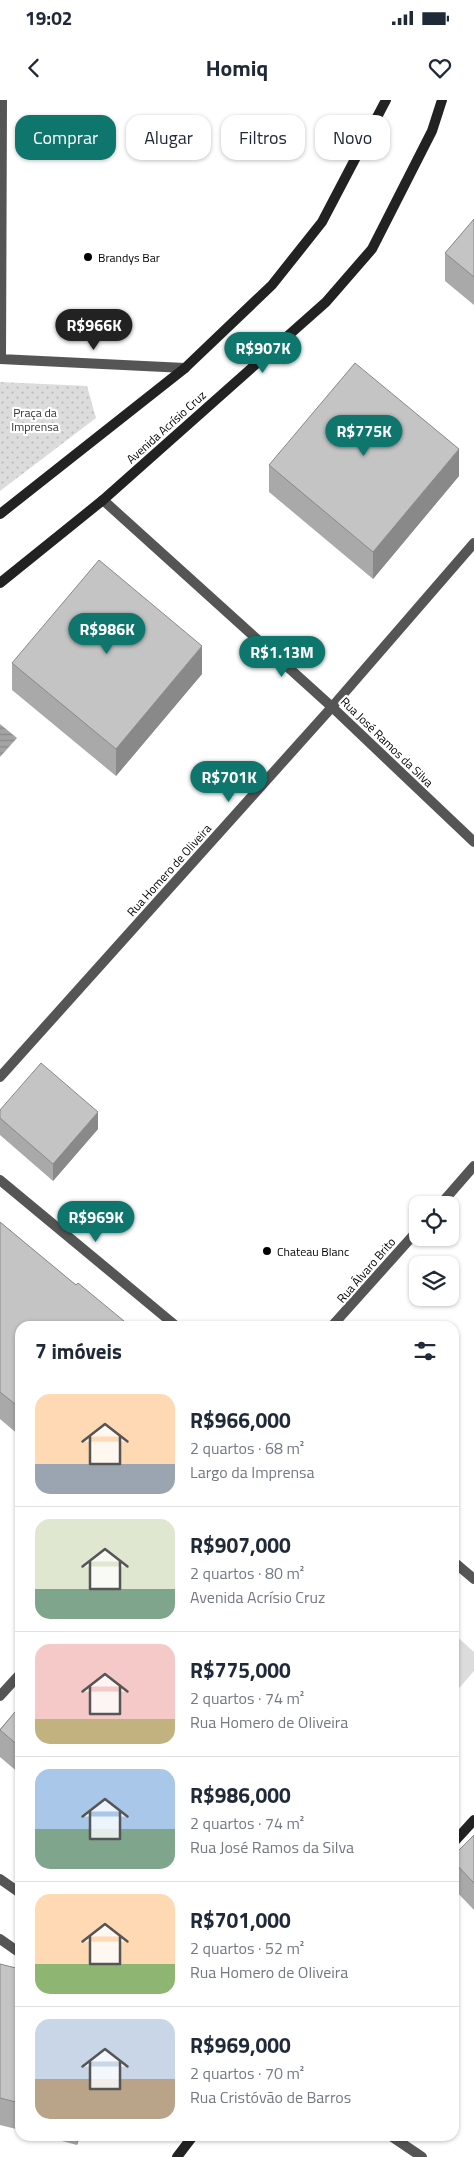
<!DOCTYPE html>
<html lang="pt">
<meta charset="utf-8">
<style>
body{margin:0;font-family:"Titillium Web",sans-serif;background:#f2f2f3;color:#1f2937;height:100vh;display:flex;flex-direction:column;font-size:19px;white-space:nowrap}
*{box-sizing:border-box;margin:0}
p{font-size:16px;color:#747a83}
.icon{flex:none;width:28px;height:28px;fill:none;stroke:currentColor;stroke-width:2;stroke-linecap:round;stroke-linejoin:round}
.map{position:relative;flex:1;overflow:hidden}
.sheet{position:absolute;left:15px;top:1221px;width:444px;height:820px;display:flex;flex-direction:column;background:#fff;border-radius:15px;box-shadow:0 1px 4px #0004}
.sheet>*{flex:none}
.hud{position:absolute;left:15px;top:15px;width:445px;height:45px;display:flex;gap:10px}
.fabs{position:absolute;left:409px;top:1096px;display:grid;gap:10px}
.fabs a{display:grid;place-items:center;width:50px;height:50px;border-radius:10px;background:#fff;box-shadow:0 1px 4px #0004;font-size:25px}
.price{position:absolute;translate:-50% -42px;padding:0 11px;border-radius:18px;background:#0f766e;color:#fff;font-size:16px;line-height:32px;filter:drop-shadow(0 1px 2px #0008)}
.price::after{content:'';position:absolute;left:50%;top:30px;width:15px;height:11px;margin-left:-8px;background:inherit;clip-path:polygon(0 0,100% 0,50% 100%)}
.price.on{background:#222;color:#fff}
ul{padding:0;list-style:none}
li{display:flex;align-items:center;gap:15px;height:125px;padding:0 20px}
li+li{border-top:1px solid #e0e1e3}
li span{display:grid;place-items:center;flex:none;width:140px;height:100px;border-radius:15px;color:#555}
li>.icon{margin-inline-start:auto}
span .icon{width:60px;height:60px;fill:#fffc;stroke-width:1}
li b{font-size:21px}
h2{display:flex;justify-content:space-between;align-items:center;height:60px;padding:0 20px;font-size:21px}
.pill{padding:0 18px;border-radius:15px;background:#fff;box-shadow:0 1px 4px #0004;font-size:18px;line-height:45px}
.pill.on{background:#0f766e;color:#fff}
.status{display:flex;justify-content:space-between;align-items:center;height:35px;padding:0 25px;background:#fff;direction:ltr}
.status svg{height:14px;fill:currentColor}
header{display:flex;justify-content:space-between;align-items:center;height:65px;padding:0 20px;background:#fff;font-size:22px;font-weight:700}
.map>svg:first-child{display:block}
.green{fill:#dcdcdc}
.park{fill:url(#park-dots)}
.water{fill:url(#water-rules)}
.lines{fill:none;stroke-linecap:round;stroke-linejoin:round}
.lane{stroke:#555;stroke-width:10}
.street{stroke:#555;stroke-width:10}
.secondary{stroke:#222;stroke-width:10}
.wall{fill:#a9a9a9}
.shaded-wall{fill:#898989}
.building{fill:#c4c4c4;stroke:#898989}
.poi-dot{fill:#000;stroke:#fff;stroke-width:2}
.labels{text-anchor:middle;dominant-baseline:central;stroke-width:4.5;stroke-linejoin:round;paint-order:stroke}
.poi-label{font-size:12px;fill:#000;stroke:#fff;text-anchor:start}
.park-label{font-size:12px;fill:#333;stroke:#fff}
.street-label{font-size:12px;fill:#000;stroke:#fff}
</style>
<div class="status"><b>19:02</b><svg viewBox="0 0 49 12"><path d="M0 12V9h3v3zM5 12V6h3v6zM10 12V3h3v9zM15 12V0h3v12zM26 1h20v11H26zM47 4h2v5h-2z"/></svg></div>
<header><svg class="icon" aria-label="back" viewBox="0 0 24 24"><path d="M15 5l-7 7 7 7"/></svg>Homiq<svg class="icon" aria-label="heart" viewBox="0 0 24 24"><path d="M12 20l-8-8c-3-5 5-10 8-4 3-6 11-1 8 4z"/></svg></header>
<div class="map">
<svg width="474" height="2057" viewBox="0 0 474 2057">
<defs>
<pattern id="park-dots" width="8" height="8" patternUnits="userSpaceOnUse" patternTransform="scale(1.25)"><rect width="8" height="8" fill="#dcdcdc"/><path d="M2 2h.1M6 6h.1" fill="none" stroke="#bbb" stroke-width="1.8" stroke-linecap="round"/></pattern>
<pattern id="water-rules" width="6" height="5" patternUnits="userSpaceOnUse" patternTransform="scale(1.25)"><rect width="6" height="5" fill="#a3a3a3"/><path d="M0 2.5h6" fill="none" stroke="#8b8b8b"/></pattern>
</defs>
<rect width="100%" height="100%" fill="#fff"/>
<!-- green -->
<path class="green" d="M454,1534L474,1552V1571L454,1594Z"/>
<!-- park -->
<path class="park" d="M0,282L87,286L96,318L0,391Z"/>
<!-- water -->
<path class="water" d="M0,624L17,638L0,657Z"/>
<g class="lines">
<!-- lane -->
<path class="lane" d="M0,1839L20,1853"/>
<!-- street -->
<path class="street" d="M0,259L185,268
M1,259L2,0
M103,400L332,607L474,742
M0,977L332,607L474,443
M0,1080L176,1226
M440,1105L474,1066
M332,1226L418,1130
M454,1462L474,1479
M0,1596L20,1574
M0,1779L20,1793
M391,2036L422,2057"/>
<!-- secondary -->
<path class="secondary" d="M0,414L185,268L272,185L322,122L386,0
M0,483L103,400L326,202L372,149L432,31L442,0
M454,1742L474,1720
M177,2057L193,2036"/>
</g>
<!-- wall -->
<path class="wall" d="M474,119V205L445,181V153Z
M269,365L459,376L373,479L269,392Z
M12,563L202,574L116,676L12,590Z
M0,1010L98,1029L53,1081L0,1035Z
M0,1122L76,1185L130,1226H20V1336L0,1319Z
M20,1606V1674L0,1657V1629Z
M474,1735V1810L454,1789V1755Z
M0,1864L20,1869V2030L0,2025Z
M43,2036H80L77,2045Z"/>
<!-- shaded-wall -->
<path class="shaded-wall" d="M459,349V376L373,479V452Z
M202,546V574L116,676V649Z
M98,1012V1029L53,1081V1064Z
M77,2036H80L77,2045Z"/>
<!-- building -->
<path class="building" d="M474,119V177L445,153Z
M355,263L459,349L373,452L269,365Z
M99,460L202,546L116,649L12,563Z
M41,963L98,1012L53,1064L0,1018V1010Z
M0,1122L76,1185L78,1183L130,1226H20V1308L0,1292Z
M20,1606V1647L0,1630Z
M474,1735V1783L454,1762V1755Z
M0,1864L20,1869V2003L0,1998Z"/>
<!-- markers -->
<g class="poi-dot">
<circle cx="88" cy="157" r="5"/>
<circle cx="267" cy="1151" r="5"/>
</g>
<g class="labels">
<!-- poi labels -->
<g class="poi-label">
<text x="98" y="157">Brandys Bar</text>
<text x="277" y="1151">Chateau Blanc</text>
</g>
<!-- park labels -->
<g class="park-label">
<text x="35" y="312">Praça da<tspan x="35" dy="14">Imprensa</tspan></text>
</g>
<!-- street labels -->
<g class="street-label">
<text transform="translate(166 327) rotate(-42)">Avenida Acrísio Cruz</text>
<text transform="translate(387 642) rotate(44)">Rua José Ramos da Silva</text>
<text transform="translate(169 770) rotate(-48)">Rua Homero de Oliveira</text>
<text transform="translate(366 1170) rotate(-49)">Rua Álvaro Brito</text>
</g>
</g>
</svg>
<div class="fabs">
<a><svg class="icon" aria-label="locate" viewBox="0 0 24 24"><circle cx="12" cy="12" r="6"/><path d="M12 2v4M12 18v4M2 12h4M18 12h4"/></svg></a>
<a><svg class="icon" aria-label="layers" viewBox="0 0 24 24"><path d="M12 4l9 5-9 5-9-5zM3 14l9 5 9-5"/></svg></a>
</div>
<b class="price on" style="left:94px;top:251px">R$966K</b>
<b class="price" style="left:263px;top:274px">R$907K</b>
<b class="price" style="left:364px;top:357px">R$775K</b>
<b class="price" style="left:107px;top:555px">R$986K</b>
<b class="price" style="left:282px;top:578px">R$1.13M</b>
<b class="price" style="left:229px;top:703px">R$701K</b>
<b class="price" style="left:96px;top:1143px">R$969K</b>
<div class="hud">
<a class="pill on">Comprar</a>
<a class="pill">Alugar</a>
<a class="pill">Filtros</a>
<a class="pill">Novo</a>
</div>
<section class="sheet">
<h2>7 imóveis<svg class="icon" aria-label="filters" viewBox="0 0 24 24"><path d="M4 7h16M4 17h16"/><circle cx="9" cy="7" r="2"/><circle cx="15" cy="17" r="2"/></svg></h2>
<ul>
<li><span style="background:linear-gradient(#ffd9b3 70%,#9aa5b1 0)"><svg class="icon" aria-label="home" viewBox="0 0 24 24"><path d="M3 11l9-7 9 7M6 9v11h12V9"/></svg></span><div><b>R$966,000</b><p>2 quartos · 68 m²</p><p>Largo da Imprensa</p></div></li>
<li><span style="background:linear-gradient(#dfe7d0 70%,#7fa58c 0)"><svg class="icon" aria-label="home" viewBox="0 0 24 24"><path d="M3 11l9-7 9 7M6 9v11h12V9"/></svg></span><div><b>R$907,000</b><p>2 quartos · 80 m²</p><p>Avenida Acrísio Cruz</p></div></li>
<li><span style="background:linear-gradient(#f6c9c9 75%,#c2b280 0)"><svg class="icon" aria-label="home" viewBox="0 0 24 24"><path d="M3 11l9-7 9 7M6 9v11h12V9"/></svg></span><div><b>R$775,000</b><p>2 quartos · 74 m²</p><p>Rua Homero de Oliveira</p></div></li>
<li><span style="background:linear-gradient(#a9c7e8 60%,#7fa58c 0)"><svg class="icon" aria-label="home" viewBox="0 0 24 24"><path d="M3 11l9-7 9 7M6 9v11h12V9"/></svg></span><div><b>R$986,000</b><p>2 quartos · 74 m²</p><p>Rua José Ramos da Silva</p></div></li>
<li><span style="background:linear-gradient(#ffd9b3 70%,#8fb573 0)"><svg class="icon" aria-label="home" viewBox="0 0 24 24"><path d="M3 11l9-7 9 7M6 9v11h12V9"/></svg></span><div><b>R$701,000</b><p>2 quartos · 52 m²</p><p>Rua Homero de Oliveira</p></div></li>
<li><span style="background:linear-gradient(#c9d6e8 60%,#b9a48a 0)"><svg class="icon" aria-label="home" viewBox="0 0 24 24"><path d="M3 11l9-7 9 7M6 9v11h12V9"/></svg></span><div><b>R$969,000</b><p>2 quartos · 70 m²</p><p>Rua Cristóvão de Barros</p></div></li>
</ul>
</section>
</div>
